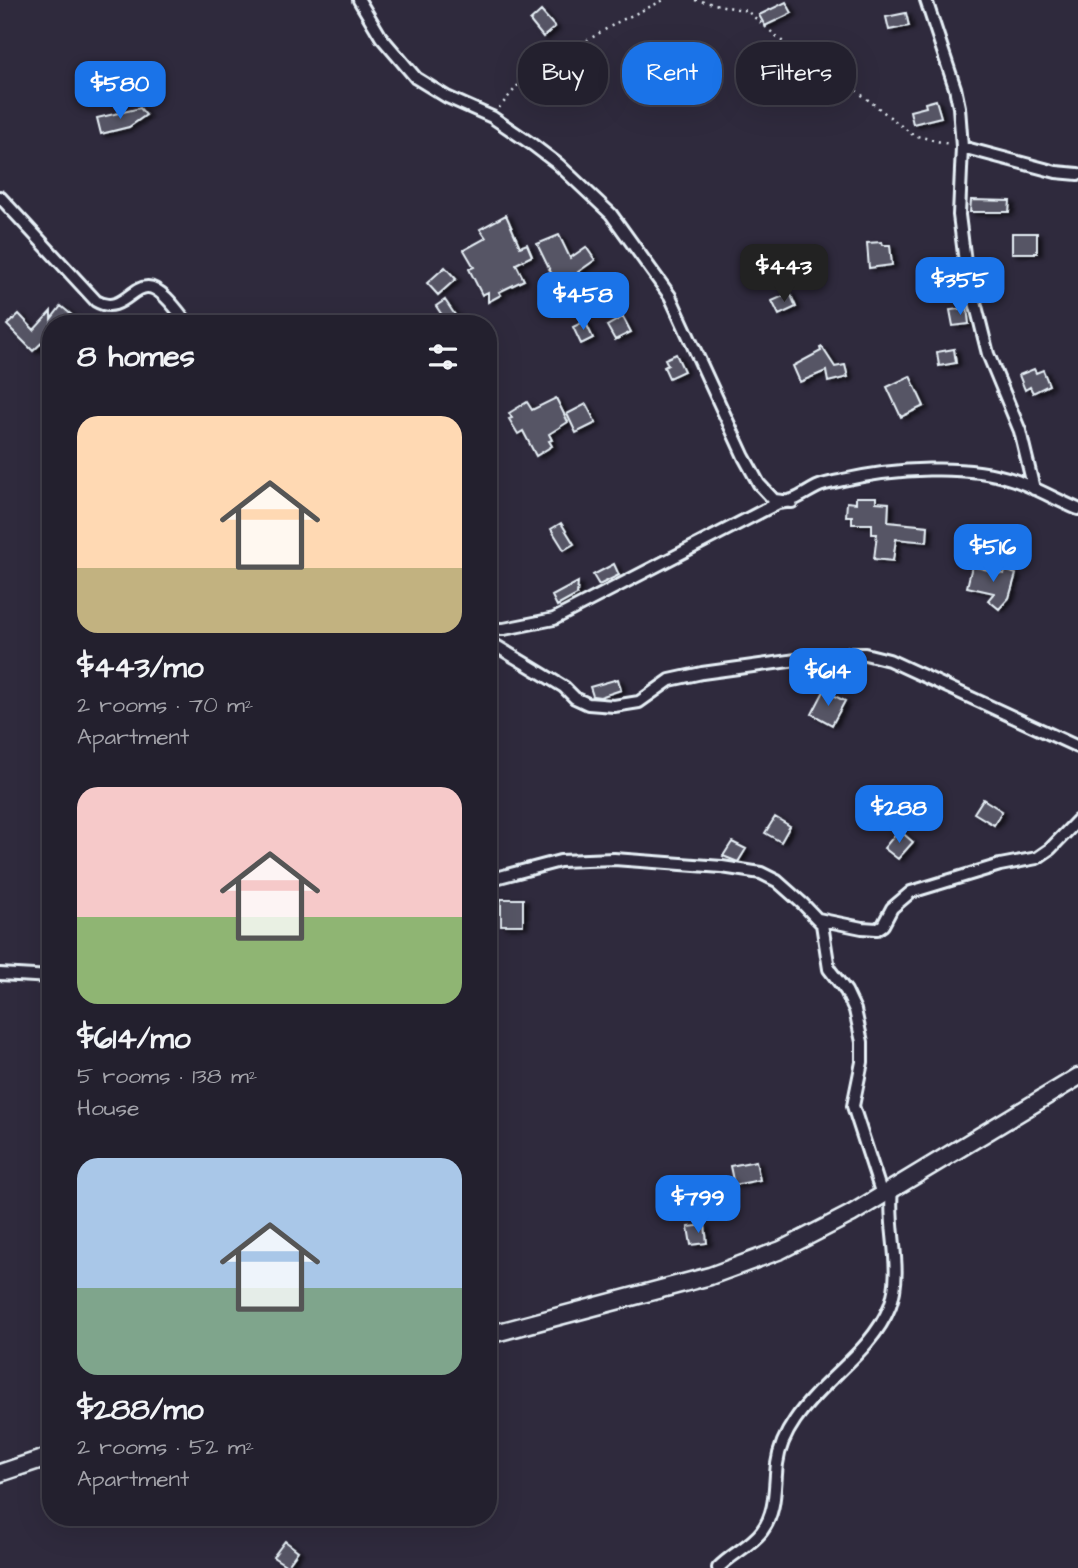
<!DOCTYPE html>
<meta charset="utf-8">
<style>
body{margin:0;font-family:"Architects Daughter",sans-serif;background:#2b2836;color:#f1f3f6;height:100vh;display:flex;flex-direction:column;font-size:26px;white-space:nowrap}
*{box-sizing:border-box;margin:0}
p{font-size:23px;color:#a3a3aa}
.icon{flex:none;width:38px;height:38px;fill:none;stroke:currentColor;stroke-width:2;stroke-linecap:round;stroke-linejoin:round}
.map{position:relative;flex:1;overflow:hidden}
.details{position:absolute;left:42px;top:315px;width:455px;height:1211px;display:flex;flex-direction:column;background:#23202e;border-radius:28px;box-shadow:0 7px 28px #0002,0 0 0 2px #403e4a}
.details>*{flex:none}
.hud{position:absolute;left:518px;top:42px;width:455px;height:63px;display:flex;gap:14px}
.price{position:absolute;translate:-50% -60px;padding:0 16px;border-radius:14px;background:#1a73e8;color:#fff;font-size:23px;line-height:46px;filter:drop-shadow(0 2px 4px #0008)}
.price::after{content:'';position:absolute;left:50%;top:42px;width:21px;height:16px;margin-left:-10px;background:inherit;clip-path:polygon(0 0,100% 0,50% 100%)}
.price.on{background:#222;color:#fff}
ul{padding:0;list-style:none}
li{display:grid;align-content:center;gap:14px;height:371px;padding:0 35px}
li span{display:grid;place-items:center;height:217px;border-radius:21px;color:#555}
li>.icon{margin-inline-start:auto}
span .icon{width:126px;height:126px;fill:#fffc;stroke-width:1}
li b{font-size:30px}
h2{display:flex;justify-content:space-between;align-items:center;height:84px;padding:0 35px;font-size:30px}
.chip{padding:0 24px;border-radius:28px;background:#23202e;box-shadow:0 7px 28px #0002,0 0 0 2px #403e4a;font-size:24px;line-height:63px}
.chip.on{background:#1a73e8;color:#fff}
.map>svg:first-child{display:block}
.building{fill:#575565;stroke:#e8f1f8;stroke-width:2;filter:url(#shadow)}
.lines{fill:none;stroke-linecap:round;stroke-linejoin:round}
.street-casing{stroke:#e8f1f8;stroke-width:16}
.secondary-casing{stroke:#e8f1f8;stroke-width:21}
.path{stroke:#e8f1f8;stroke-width:2.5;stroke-dasharray:2 5;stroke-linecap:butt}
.street{stroke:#2f2a3d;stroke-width:10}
.secondary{stroke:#2f2a3d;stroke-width:16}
</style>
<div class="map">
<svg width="1078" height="1568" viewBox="0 0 1078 1568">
<defs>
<filter id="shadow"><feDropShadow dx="4.5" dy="2.5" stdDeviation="2" flood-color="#0009"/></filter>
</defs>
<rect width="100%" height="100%" fill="#2f2a3d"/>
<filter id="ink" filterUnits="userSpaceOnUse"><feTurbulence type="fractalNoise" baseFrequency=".0143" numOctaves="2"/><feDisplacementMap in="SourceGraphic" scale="14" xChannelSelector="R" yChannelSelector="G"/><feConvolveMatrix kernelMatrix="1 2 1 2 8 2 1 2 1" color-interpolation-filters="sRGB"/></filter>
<g filter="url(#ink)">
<!-- building -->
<path class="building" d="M786,2L792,13L765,26L759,15Z
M541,11L555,27L543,37L530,21Z
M906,13L909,26L889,30L886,17Z
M936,100L941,117L913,124L910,111L926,107L925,103Z
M140,108L146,115L129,127L101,134L97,118Z
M971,200L1010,201L1009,212H970Z
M506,215L520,247L527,244L532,256L516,264L524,280L499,292L501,295L488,302V292L482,295L469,269L474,267L464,250L486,238L480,229Z
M1012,233H1037V253H1012Z
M559,235L570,258L586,247L595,260L578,272L581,277L576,280L580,287L569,293L566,286L559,289L537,244Z
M882,242L883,245H890L892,265L869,268L867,243Z
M445,267L456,279L438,295L427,283Z
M790,293L796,307L779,315L772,301Z
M445,300L461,324H448L436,306Z
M61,306L73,316L66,324H51V334L33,351L7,325L19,314L34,330L51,311V319Z
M967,308L969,324L953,326L950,310Z
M623,317L631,332L615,340L607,326Z
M585,321L593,338L581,344L573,327Z
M822,347L835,367L845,365L848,377L828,382L826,371L800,382L793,366L821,351L820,348Z
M954,349L956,363L939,366L937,352Z
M676,354L684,371L669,378L664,367L668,365L665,359Z
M1034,369L1036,373L1043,370L1049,385L1033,393L1030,387L1025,390L1019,375Z
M910,376L924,406L901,417L887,387Z
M556,398L568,422L549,434L552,440L549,441L552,446L536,456L523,431L518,434L509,419L512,418L509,413L527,402L532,410Z
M586,404L596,423L576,433L567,414Z
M856,497H876V502L889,503L888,522L928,526L927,542L896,539L893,561L874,559L877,534H872V524H852V516H846L847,502L856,503Z
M561,523L574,544L564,550L551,529Z
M614,564L619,575L599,585L593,575Z
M972,566L1004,574L1005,570L1016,574L1009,598L999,609L988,600L994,593L967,587Z
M578,582L577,595L557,606L552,596Z
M618,679L621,690L600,697L593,696L590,687Z
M824,691L845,701L832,725L812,714Z
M983,799L1002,811L994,825L974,813Z
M775,817L790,826L781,842L765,833Z
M899,830L913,842L898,859L884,848Z
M732,842L746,849L738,862L723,856Z
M501,899H523V925H501Z
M756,1161L760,1180L734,1185L730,1166Z
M705,1225L707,1243L691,1245L688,1227Z
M285,1541L298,1551L287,1566L273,1557Z"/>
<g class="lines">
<!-- street casing -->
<g class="street-casing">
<path id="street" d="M359,0L381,37L416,78L447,97L492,117L533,145L558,164L611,214L670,296L744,457L759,484L774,500L792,502
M926,0L955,88L959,107L962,147L959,215L965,262L988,354L1020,431L1034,489
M962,147L1056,172L1078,174
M0,197L96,301C120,315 131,287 147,287C161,286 180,314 188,324
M488,629H504L554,619L778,503C795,502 803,494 817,487C825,483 835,482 843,480C892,469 966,463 1014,480C1036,488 1057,500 1078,509
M488,641L564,687L575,698L588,704L614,706L639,702L670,680L702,673L840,654H865L889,660L1078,747
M488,880L560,861L614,859L722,867L761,873L777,881L803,904L822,924L829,969L846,991L855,1010L862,1042V1062L853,1106L882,1195
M818,919L862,928L877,929L883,925L892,908L911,892L1000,865L1037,858L1050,849L1078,820
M0,974L51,977
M718,1568C731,1554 751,1546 762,1531C777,1511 774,1487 777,1464C779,1448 786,1433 795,1420C822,1380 872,1352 890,1306C904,1268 887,1229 892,1190"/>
</g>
<!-- secondary casing -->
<g class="secondary-casing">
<path id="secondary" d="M488,1335L710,1276L781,1250L851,1214L1078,1077
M0,1473L51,1456"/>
</g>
<!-- path -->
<path class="path" d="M695,0L747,11L817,71L853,88L913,135L949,144
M499,108L524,78L618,22L664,0"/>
<!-- street -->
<use href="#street" class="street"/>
<!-- secondary -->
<use href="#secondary" class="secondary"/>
</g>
</g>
</svg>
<b class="price" style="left:120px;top:121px">$580</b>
<b class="price on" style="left:784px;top:304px">$443</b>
<b class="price" style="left:960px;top:317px">$355</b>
<b class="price" style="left:583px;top:332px">$458</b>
<b class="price" style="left:993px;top:584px">$516</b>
<b class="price" style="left:828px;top:708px">$614</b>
<b class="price" style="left:899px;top:845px">$288</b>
<b class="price" style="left:698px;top:1235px">$799</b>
<div class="hud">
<a class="chip">Buy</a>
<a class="chip on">Rent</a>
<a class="chip">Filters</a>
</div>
<section class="details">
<h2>8 homes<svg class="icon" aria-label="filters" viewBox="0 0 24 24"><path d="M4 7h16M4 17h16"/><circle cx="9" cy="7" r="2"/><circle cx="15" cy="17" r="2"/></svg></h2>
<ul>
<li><span style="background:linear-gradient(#ffd9b3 70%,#c2b280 0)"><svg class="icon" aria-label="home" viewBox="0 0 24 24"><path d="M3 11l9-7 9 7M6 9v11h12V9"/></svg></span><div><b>$443/mo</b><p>2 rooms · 70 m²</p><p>Apartment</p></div></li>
<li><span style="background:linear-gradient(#f6c9c9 60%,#8fb573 0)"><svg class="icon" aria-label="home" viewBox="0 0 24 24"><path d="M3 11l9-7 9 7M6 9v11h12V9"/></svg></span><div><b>$614/mo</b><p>5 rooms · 138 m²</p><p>House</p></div></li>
<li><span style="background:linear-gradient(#a9c7e8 60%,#7fa58c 0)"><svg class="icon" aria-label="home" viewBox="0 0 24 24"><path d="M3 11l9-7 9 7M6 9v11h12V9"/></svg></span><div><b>$288/mo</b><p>2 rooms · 52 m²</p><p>Apartment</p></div></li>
</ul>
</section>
</div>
